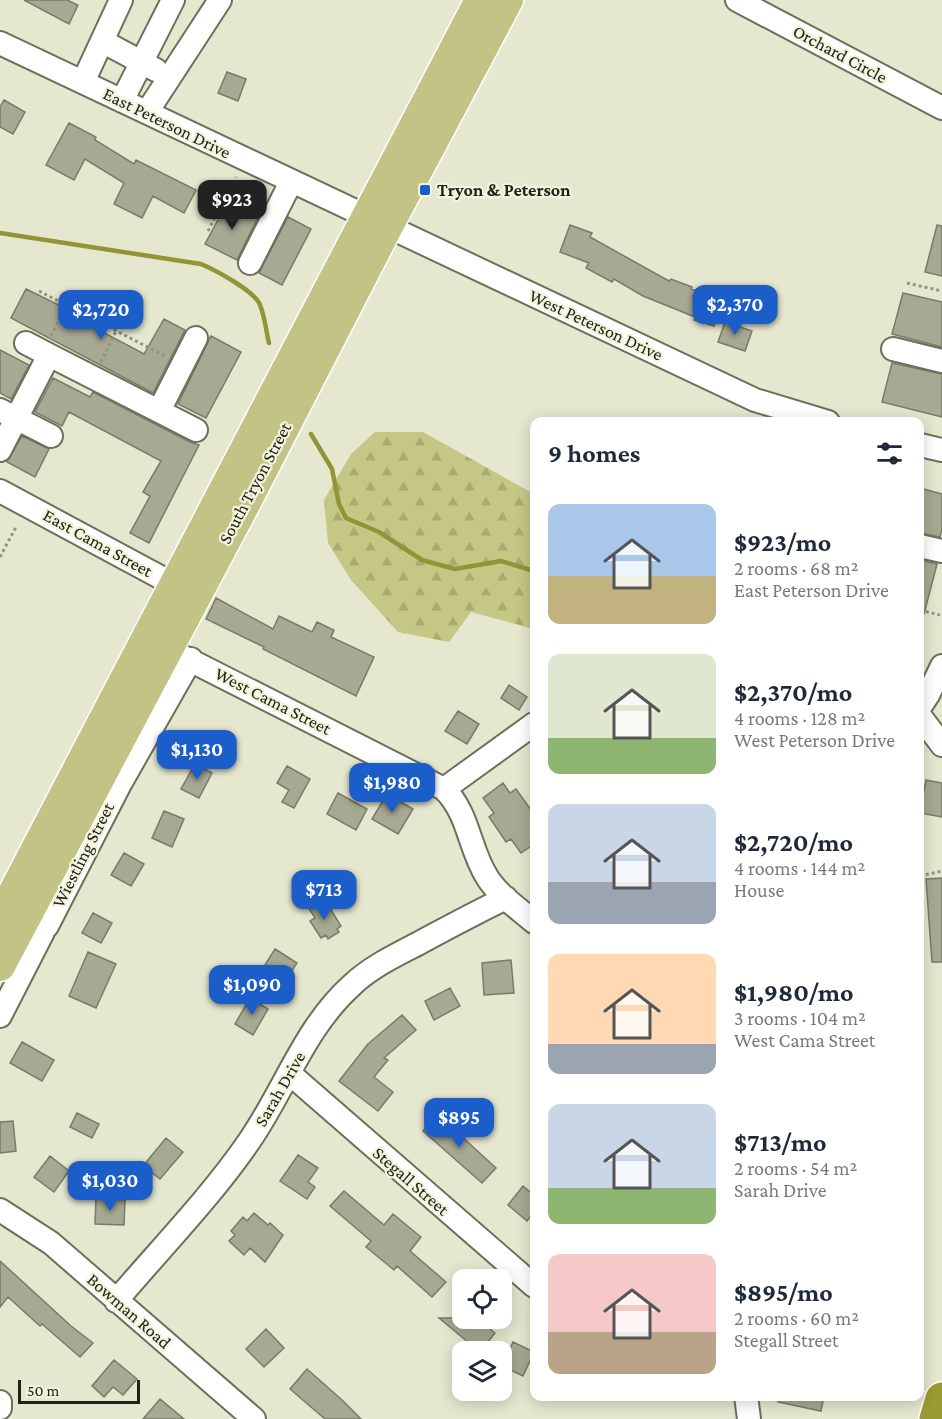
<!DOCTYPE html>
<meta charset="utf-8">
<style>
body{margin:0;font-family:"Crimson Pro",serif;background:#f2f2f3;color:#1f2937;height:100vh;display:flex;flex-direction:column;font-size:22px;white-space:nowrap}
*{box-sizing:border-box;margin:0}
p{font-size:20px;color:#747a83}
.icon{flex:none;width:33px;height:33px;fill:none;stroke:currentColor;stroke-width:2;stroke-linecap:round;stroke-linejoin:round}
.map{position:relative;flex:1;overflow:hidden}
.side{position:absolute;left:530px;top:417px;width:394px;height:984px;display:flex;flex-direction:column;background:#fff;border-radius:12px;box-shadow:0 3px 15px #0003}
.side>*{flex:none}
.fabs{position:absolute;left:452px;top:1269px;display:grid;gap:12px}
.fabs a{display:grid;place-items:center;width:60px;height:60px;border-radius:12px;background:#fff;box-shadow:0 3px 15px #0003;font-size:30px}
.scale{position:absolute;left:18px;bottom:15px;width:122px;box-sizing:border-box;padding-left:6px;border:3px solid #22221a;border-top:0;font-size:16px;line-height:21px;white-space:nowrap;color:#22221a;-webkit-text-stroke:4px #f2f4dc;paint-order:stroke}
.price{position:absolute;translate:-50% -51px;padding:0 14px;border-radius:12px;background:#1c5ec9;color:#fff;font-size:20px;line-height:39px;filter:drop-shadow(0 2px 3px #0008)}
.price::after{content:'';position:absolute;left:50%;top:36px;width:18px;height:14px;margin-left:-9px;background:inherit;clip-path:polygon(0 0,100% 0,50% 100%)}
.price.active{background:#222;color:#fff}
ul{padding:0;list-style:none}
li{display:flex;align-items:center;gap:18px;height:150px;padding:0 18px}
li span{display:grid;place-items:center;flex:none;width:168px;height:120px;border-radius:12px;color:#555}
li>.icon{margin-inline-start:auto}
span .icon{width:72px;height:72px;fill:#fffc;stroke-width:1}
li b{font-size:26px}
h2{display:flex;justify-content:space-between;align-items:center;height:72px;padding:0 18px;font-size:26px}
.map>svg:first-child{display:block}
.forest{fill:url(#forest-firs)}
.lines{fill:none;stroke-linecap:round;stroke-linejoin:round}
.stream{stroke:#939438;stroke-width:4.5}
.building{fill:#a8a993;stroke:#7a7b66;stroke-width:1.5}
.minor-casing{stroke:#6e6f5a;stroke-width:26}
.major-casing{stroke:#fff;stroke-width:33}
.highway-casing{stroke:#fff;stroke-width:36}
.path{stroke:#929482;stroke-width:3;stroke-dasharray:3 3;stroke-linecap:butt}
.minor{stroke:#fff;stroke-width:22}
.major{stroke:#c2c385;stroke-width:30}
.highway{stroke:#9a9b33;stroke-width:33}
.poi-dot{fill:#1c5ec9;stroke:#f2f4dc;stroke-width:2}
.labels{text-anchor:middle;dominant-baseline:central;stroke-width:4.5;stroke-linejoin:round;paint-order:stroke}
.street-label{font-size:18px;fill:#22221a;stroke:#f2f4dc}
.poi-label{font-size:18px;font-weight:bold;fill:#22221a;stroke:#f2f4dc;text-anchor:start}
</style>
<div class="map">
<svg width="942" height="1419" viewBox="0 0 942 1419">
<defs>
<pattern id="forest-firs" width="22" height="20" patternUnits="userSpaceOnUse" patternTransform="scale(1.5)"><rect width="22" height="20" fill="#c5c885"/><path d="M5 1l3.5 6h-7zM16 11l3.5 6h-7z" fill="#a9ac72"/></pattern>
</defs>
<rect width="100%" height="100%" fill="#e5e7cf"/>
<!-- forest -->
<path class="forest" d="M375,432H423L534,494V629L471,612L449,642L398,632L351,580L328,543L324,500L351,454Z"/>
<g class="lines">
<!-- stream -->
<path class="stream" d="M0,233L201,264C215,270 255,291 260,305C265,317 266,331 269,343
M311,434L332,469L339,504L346,518L379,532L422,560L455,569L501,561L534,571"/>
</g>
<!-- building -->
<path class="building" d="M24,0H67L78,5L69,24Z
M227,72L246,79L238,101L218,93Z
M4,100L25,112L13,134L0,127V107Z
M69,123L96,137L95,140L134,164L136,160L196,190L184,213L153,196L142,218L114,204L124,183L85,159L74,180L46,165Z
M228,201L258,217L237,260L205,244Z
M288,217L311,229L282,285L259,273Z
M570,225L592,233L590,237L669,281L671,279L692,287L691,289L723,299L714,326L694,320L695,317L643,296L614,279L612,282L586,268L589,263L560,252Z
M937,225L942,226V276L925,272Z
M26,289L61,306L59,309L144,354L164,319L185,330L153,393L11,318Z
M903,293L942,302V347L892,334Z
M725,322L752,331L745,351L718,342Z
M211,336L241,352L206,418L178,404Z
M0,350L29,365L11,399L0,393Z
M892,363L942,374V417L882,402Z
M53,378L90,397L93,392L190,442L199,445L149,543L130,533L150,496L143,492L161,461L69,412L62,426L35,412Z
M22,436L49,449L35,477L7,462Z
M920,488L942,494V529L940,537L920,533Z
M920,560L937,564L924,614H920Z
M216,598L273,629L279,616L312,632L317,622L334,630L331,637L374,657L356,696L263,649L264,647L206,619Z
M509,685L527,697L519,710L501,698Z
M458,711L479,724L467,744L445,731Z
M195,764L212,773L199,798L181,789Z
M287,766L310,779L294,808L282,802L289,790L277,783Z
M926,780L942,783V817L920,813Z
M503,783L510,793L516,789L534,814V844L521,853L511,839L506,842L498,830L489,817L494,813L483,798Z
M338,793L367,809L356,830L327,814Z
M387,794L413,809L398,834L372,819Z
M164,811L184,819L172,847L152,838Z
M124,853L144,864L131,886L111,875Z
M942,878V962H932L926,879Z
M316,901L324,912L330,908L341,926L337,929L339,932L328,939L326,935L321,938L310,921L315,918L308,907Z
M93,913L112,923L101,943L82,933Z
M275,949L297,963L285,981L263,968Z
M88,952L116,964L96,1008L69,996Z
M511,960L514,993L484,995L482,963Z
M450,988L460,1006L434,1020L425,1001Z
M250,998L268,1009L253,1035L235,1024Z
M402,1015L416,1030L384,1058L388,1060L374,1077L393,1092L378,1111L339,1081L368,1044Z
M22,1042L54,1060L42,1081L10,1063Z
M77,1113L99,1124L92,1138L70,1127Z
M437,1114L496,1168L482,1183L423,1131Z
M13,1121L16,1151L0,1153V1122Z
M166,1138L183,1152L160,1179L143,1166Z
M298,1155L318,1168L308,1182L315,1187L307,1199L280,1181Z
M50,1156L69,1171L54,1192L34,1177Z
M523,1186L534,1195V1212L527,1221L508,1205Z
M344,1191L384,1225L393,1214L421,1237L410,1251L446,1282L432,1297L397,1266L394,1270L366,1247L371,1241L330,1206Z
M96,1198L125,1200L124,1225L95,1224Z
M254,1213L268,1225L270,1223L283,1235L265,1262L250,1248L244,1255L229,1241L235,1235L231,1231L243,1217L247,1221Z
M0,1261L71,1326L93,1343L80,1357L42,1324L40,1326L8,1297L0,1307Z
M439,1318H477L495,1333L480,1352Z
M266,1329L284,1348L264,1367L246,1349Z
M513,1342L534,1352L523,1376L502,1366Z
M114,1360L137,1379L123,1395L113,1387L104,1397L92,1386Z
M307,1369L342,1400L361,1419H325L290,1389Z
M779,1396H824L821,1411L778,1402Z
M160,1399L184,1419H143Z"/>
<g class="lines">
<!-- minor casing -->
<g class="minor-casing">
<path id="minor" d="M737,0L942,108
M102,41L156,70
M0,43L755,400L828,422
M83,82L121,0
M122,101L173,0
M147,112L220,0
M250,263L291,182
M893,349L942,361
M49,355L196,430
M0,410L51,436
M159,411L196,338
M920,445L942,450
M0,450L49,355L26,343
M0,491L186,591
M920,546L942,551
M154,642L444,789C469,813 469,849 487,877C498,895 518,908 534,922
M920,707L928,695L942,666
M920,716L942,745
M444,789L534,724
M47,926L120,784L191,659
M0,1016L43,932
M289,1073L534,1286
M0,1210L51,1243L254,1419
M116,1301C161,1248 211,1197 250,1140C285,1089 305,1027 352,985C372,966 397,955 421,942C449,927 477,912 506,898
M746,1396L749,1419
M0,1402V1408"/>
</g>
<!-- major casing -->
<g class="major-casing">
<path id="major" d="M0,918L480,0
M0,966L246,502L388,226L508,0"/>
</g>
<!-- highway casing -->
<g class="highway-casing">
<path id="highway" d="M936,1419L942,1399"/>
</g>
<!-- path -->
<path class="path" d="M208,231L236,177
M907,283L942,291
M39,291L165,356
M51,336L66,305
M101,362L116,331
M0,557L16,527
M920,610L940,615
M920,876L942,871
M920,946V958"/>
<!-- minor -->
<use href="#minor" class="minor"/>
<!-- major -->
<use href="#major" class="major"/>
<!-- highway -->
<use href="#highway" class="highway"/>
</g>
<!-- markers -->
<rect class="poi-dot" x="419" y="184" width="12" height="12" rx="3"/>
<g class="labels">
<!-- street labels -->
<g class="street-label">
<text transform="translate(840 54) rotate(28)">Orchard Circle</text>
<text transform="translate(167 123) rotate(26)">East Peterson Drive</text>
<text transform="translate(596 325) rotate(25)">West Peterson Drive</text>
<text transform="translate(255 483) rotate(-62)">South Tryon Street</text>
<text transform="translate(98 543) rotate(29)">East Cama Street</text>
<text transform="translate(273 701) rotate(27)">West Cama Street</text>
<text transform="translate(83 855) rotate(-63)">Wiestling Street</text>
<text transform="translate(280 1089) rotate(-60)">Sarah Drive</text>
<text transform="translate(411 1181) rotate(41)">Stegall Street</text>
<text transform="translate(129 1311) rotate(41)">Bowman Road</text>
</g>
<!-- poi labels -->
<g class="poi-label">
<text x="437" y="190">Tryon &amp; Peterson</text>
</g>
</g>
</svg>
<div class="fabs">
<a><svg class="icon" aria-label="locate" viewBox="0 0 24 24"><circle cx="12" cy="12" r="6"/><path d="M12 2v4M12 18v4M2 12h4M18 12h4"/></svg></a>
<a><svg class="icon" aria-label="layers" viewBox="0 0 24 24"><path d="M12 4l9 5-9 5-9-5zM3 14l9 5 9-5"/></svg></a>
</div>
<div class="scale">50 m</div>
<b class="price active" style="left:232px;top:231px">$923</b>
<b class="price" style="left:735px;top:336px">$2,370</b>
<b class="price" style="left:101px;top:341px">$2,720</b>
<b class="price" style="left:197px;top:781px">$1,130</b>
<b class="price" style="left:392px;top:814px">$1,980</b>
<b class="price" style="left:324px;top:921px">$713</b>
<b class="price" style="left:252px;top:1016px">$1,090</b>
<b class="price" style="left:459px;top:1149px">$895</b>
<b class="price" style="left:110px;top:1212px">$1,030</b>
<section class="side">
<h2>9 homes<svg class="icon" aria-label="filters" viewBox="0 0 24 24"><path d="M4 7h16M4 17h16"/><circle cx="9" cy="7" r="2"/><circle cx="15" cy="17" r="2"/></svg></h2>
<ul>
<li><span style="background:linear-gradient(#a9c7e8 60%,#c2b280 0)"><svg class="icon" aria-label="home" viewBox="0 0 24 24"><path d="M3 11l9-7 9 7M6 9v11h12V9"/></svg></span><div><b>$923/mo</b><p>2 rooms · 68 m²</p><p>East Peterson Drive</p></div></li>
<li><span style="background:linear-gradient(#dfe7d0 70%,#8fb573 0)"><svg class="icon" aria-label="home" viewBox="0 0 24 24"><path d="M3 11l9-7 9 7M6 9v11h12V9"/></svg></span><div><b>$2,370/mo</b><p>4 rooms · 128 m²</p><p>West Peterson Drive</p></div></li>
<li><span style="background:linear-gradient(#c9d6e8 65%,#9aa5b1 0)"><svg class="icon" aria-label="home" viewBox="0 0 24 24"><path d="M3 11l9-7 9 7M6 9v11h12V9"/></svg></span><div><b>$2,720/mo</b><p>4 rooms · 144 m²</p><p>House</p></div></li>
<li><span style="background:linear-gradient(#ffd9b3 75%,#9aa5b1 0)"><svg class="icon" aria-label="home" viewBox="0 0 24 24"><path d="M3 11l9-7 9 7M6 9v11h12V9"/></svg></span><div><b>$1,980/mo</b><p>3 rooms · 104 m²</p><p>West Cama Street</p></div></li>
<li><span style="background:linear-gradient(#c9d6e8 70%,#8fb573 0)"><svg class="icon" aria-label="home" viewBox="0 0 24 24"><path d="M3 11l9-7 9 7M6 9v11h12V9"/></svg></span><div><b>$713/mo</b><p>2 rooms · 54 m²</p><p>Sarah Drive</p></div></li>
<li><span style="background:linear-gradient(#f6c9c9 65%,#b9a48a 0)"><svg class="icon" aria-label="home" viewBox="0 0 24 24"><path d="M3 11l9-7 9 7M6 9v11h12V9"/></svg></span><div><b>$895/mo</b><p>2 rooms · 60 m²</p><p>Stegall Street</p></div></li>
</ul>
</section>
</div>
